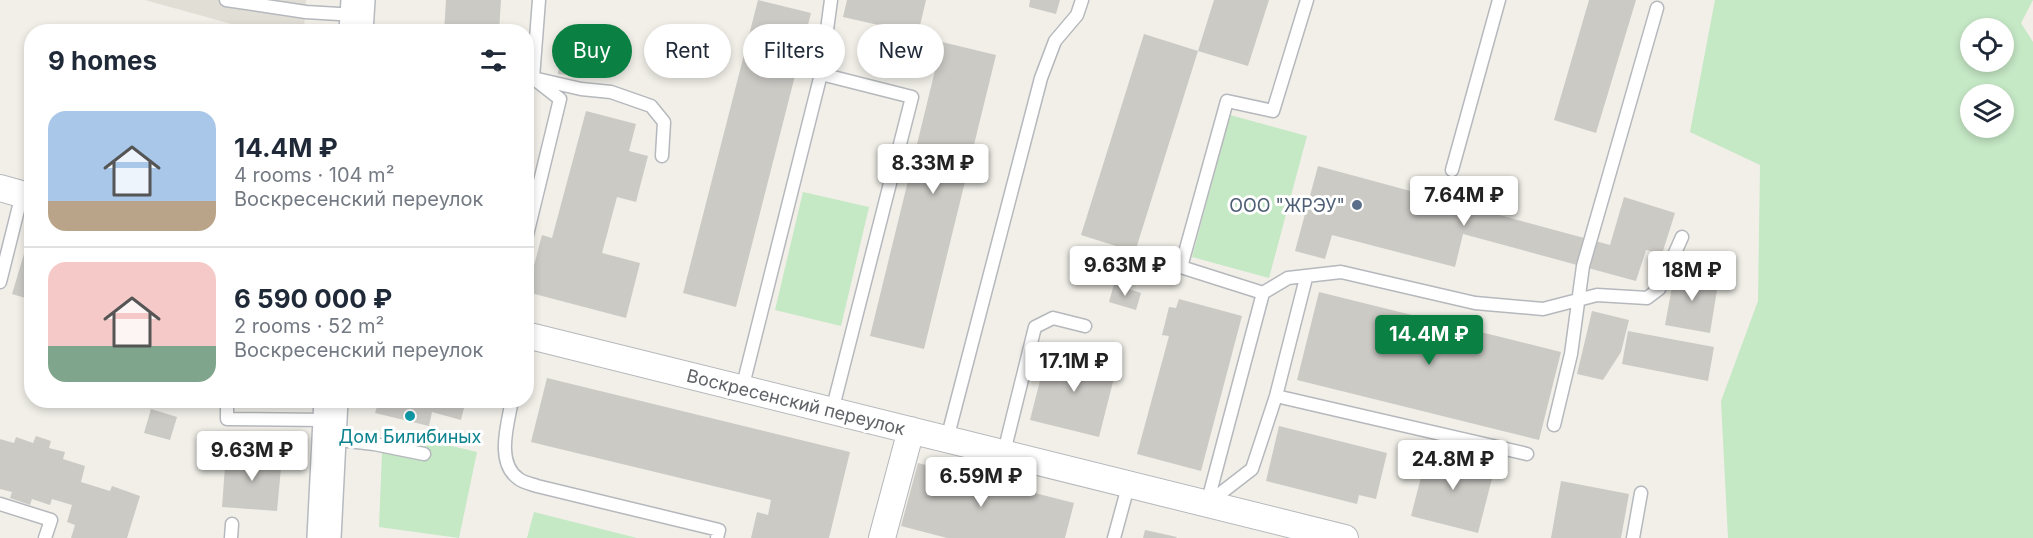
<!DOCTYPE html>
<meta charset="utf-8">
<style>
body{margin:0;font-family:Inter,sans-serif;background:#f2f2f3;color:#1f2937;height:100vh;display:flex;flex-direction:column;font-size:22px;white-space:nowrap}
*{box-sizing:border-box;margin:0}
p{font-size:20px;color:#747a83}
.icon{flex:none;width:33px;height:33px;fill:none;stroke:currentColor;stroke-width:2;stroke-linecap:round;stroke-linejoin:round}
.map{position:relative;flex:1;overflow:hidden}
.drawer{position:absolute;left:24px;top:24px;width:510px;height:384px;display:flex;flex-direction:column;background:#fff;border-radius:24px;box-shadow:0 3px 9px #0003}
.drawer>*{flex:none}
.top-card{position:absolute;left:552px;top:24px;width:570px;height:54px;display:flex;gap:12px}
.fabs{position:absolute;left:1960px;top:18px;display:grid;gap:12px}
.fabs a{display:grid;place-items:center;width:54px;height:54px;border-radius:50%;background:#fff;box-shadow:0 3px 9px #0003;font-size:30px}
.price{position:absolute;translate:-50% -51px;padding:0 14px;border-radius:6px;background:#fff;color:#222;font-size:20px;line-height:39px;filter:drop-shadow(0 2px 3px #0008)}
.price::after{content:'';position:absolute;left:50%;top:36px;width:18px;height:14px;margin-left:-9px;background:inherit;clip-path:polygon(0 0,100% 0,50% 100%)}
.price.selected{background:#0b8043;color:#fff}
ul{padding:0;list-style:none}
li{display:flex;align-items:center;gap:18px;height:150px;padding:0 24px}
li+li{border-top:2px solid #e0e1e3}
li span{display:grid;place-items:center;flex:none;width:168px;height:120px;border-radius:18px;color:#555}
li>.icon{margin-inline-start:auto}
span .icon{width:72px;height:72px;fill:#fffc;stroke-width:1}
li b{font-size:26px}
h2{display:flex;justify-content:space-between;align-items:center;height:72px;padding:0 24px;font-size:26px}
.chip{padding:0 21px;border-radius:27px;background:#fff;box-shadow:0 3px 9px #0003;font-size:21px;line-height:54px}
.chip.selected{background:#0b8043;color:#fff}
.map>svg:first-child{display:block}
.education{fill:#e1ded6}
.green{fill:#c5e8c5;fill-rule:evenodd}
.building{fill:#cccac5}
.lines{fill:none;stroke-linecap:round;stroke-linejoin:round}
.service-casing{stroke:#b5b8bc;stroke-width:15}
.minor-casing{stroke:#b5b8bc;stroke-width:28}
.secondary-casing{stroke:#b6babf;stroke-width:36}
.service{stroke:#fff;stroke-width:12}
.minor{stroke:#fff;stroke-width:26}
.secondary{stroke:#fff;stroke-width:33}
.service-dot{fill:#5c6f8a;stroke:#fff;stroke-width:2}
.culture-dot{fill:#0f9aa8;stroke:#fff;stroke-width:2}
.labels{text-anchor:middle;dominant-baseline:central;stroke-width:6;stroke-linejoin:round;paint-order:stroke}
.service-label{font-size:18px;fill:#4e5e75;stroke:#fff;text-anchor:end}
.street-label{font-size:18px;fill:#5f6368;stroke:#fff}
.culture-label{font-size:18px;fill:#0d838f;stroke:#fff}
</style>
<div class="map">
<svg width="2033" height="538" viewBox="0 0 2033 538">
<rect width="100%" height="100%" fill="#f1efe8"/>
<!-- education -->
<path class="education" d="M145,0H306L304,28L235,25Z"/>
<!-- green -->
<path class="green" d="M1715,0H2033L2021,23L2033,42V538H1728L1721,401L1758,301L1760,165L1690,132ZM2004,28V62H1971V28ZM2004,94V128H1971V94Z
M1230,115L1307,136L1269,278L1192,257Z
M803,192L869,207L841,326L775,310Z
M383,430L477,452L459,538L379,527Z
M534,512L637,538H527Z"/>
<!-- building -->
<path class="building" d="M446,0H501L499,32H444Z
M758,0L811,13L736,307L683,293Z
M847,0H926L918,34L843,17Z
M1030,0H1060L1056,14L1029,7Z
M1214,0H1269L1248,66L1198,51Z
M1589,0H1636L1596,133L1554,120Z
M235,25L304,28V32H235Z
M1144,34L1198,51L1135,252L1081,235Z
M568,36L596,39L595,57L566,54Z
M942,42L996,55L924,349L870,336Z
M560,56L588,59L586,77L558,74Z
M586,111L636,124L629,151L648,156L636,202L617,197L602,253L640,263L626,318L527,292L542,235L552,238Z
M1318,166L1610,245L1624,197L1675,213L1662,254L1646,250L1636,281L1463,234L1455,267L1332,235L1325,259L1295,251Z
M32,227V300L12,294Z
M1675,271L1719,278L1710,333L1665,325Z
M1114,284L1141,293L1136,310L1109,302Z
M1319,292L1561,352L1539,440L1297,380Z
M1179,299L1242,316L1201,471L1137,454L1169,336L1162,335L1169,307L1176,308Z
M1592,311L1629,320L1621,352L1603,380L1577,374Z
M1628,331L1714,347L1708,381L1622,364Z
M1048,349L1117,366L1099,437L1030,420Z
M547,378L850,452L829,538H751L757,512L768,515L771,500L531,442Z
M379,400H466L461,420L432,412L429,426L375,413Z
M151,409L177,417L170,440L144,433Z
M1279,426L1387,453L1376,499L1359,495L1357,504L1266,481Z
M36,436L51,441L49,448L65,452L63,459L85,466L81,482L110,491L112,486L140,496L127,538H71L75,525L67,522L72,505L52,499L50,505L32,499L30,505L10,498L12,492L0,489V439L14,443L16,437L33,443Z
M1428,450L1495,467L1478,533L1411,516Z
M226,453L282,457L277,511L222,507Z
M918,463L1074,503L1065,538H947L901,526Z
M1561,481L1629,494L1621,538H1551Z
M1145,530L1177,537L1176,538H1143Z"/>
<g class="lines">
<!-- service casing -->
<g class="service-casing">
<path id="service" d="M226,0L306,12L356,15
M821,74L831,0
M528,77L533,78L539,0
M1452,170L1499,0
M526,239L560,99L533,78L581,89L611,92L651,106L664,122L662,156
M0,282L22,194
M1263,293L1288,278L1341,272L1475,303L1543,309L1597,295L1647,298L1659,289L1682,237
M742,389L821,74L912,97L832,411
M1276,396L1306,278
M227,400V419L329,420
M512,400C508,423 495,463 519,479C524,483 532,484 537,486L719,530L717,538
M1554,425L1571,354L1583,266L1657,8
M331,439L374,444L424,454
M947,439L1041,78L1055,41L1077,15L1082,0
M1004,452L1035,327L1053,318L1085,326
M1208,503L1252,469L1276,396L1527,454
M0,504L51,520L45,538
M1207,504L1263,293L1181,267L1227,101L1273,111L1307,0
M231,538L232,524
M1114,538L1129,483
M1633,538L1641,493"/>
</g>
<!-- minor casing -->
<g class="minor-casing">
<path id="minor" d="M0,188L32,197
M526,335L1345,538
M882,538L911,430"/>
</g>
<!-- secondary casing -->
<g class="secondary-casing">
<path id="secondary" d="M356,32L358,0
M324,538L331,400"/>
</g>
<!-- service -->
<use href="#service" class="service"/>
<!-- minor -->
<use href="#minor" class="minor"/>
<!-- secondary -->
<use href="#secondary" class="secondary"/>
</g>
<!-- markers -->
<circle class="service-dot" cx="1357" cy="205" r="6"/>
<circle class="culture-dot" cx="410" cy="416" r="6"/>
<g class="labels">
<!-- service labels -->
<g class="service-label">
<text x="1345" y="205">ООО "ЖРЭУ"</text>
</g>
<!-- street labels -->
<g class="street-label">
<text transform="translate(796 402) rotate(14)">Воскресенский переулок</text>
</g>
<!-- culture labels -->
<g class="culture-label">
<text x="410" y="436">Дом Билибиных</text>
</g>
</g>
</svg>
<div class="fabs">
<a><svg class="icon" aria-label="locate" viewBox="0 0 24 24"><circle cx="12" cy="12" r="6"/><path d="M12 2v4M12 18v4M2 12h4M18 12h4"/></svg></a>
<a><svg class="icon" aria-label="layers" viewBox="0 0 24 24"><path d="M12 4l9 5-9 5-9-5zM3 14l9 5 9-5"/></svg></a>
</div>
<b class="price" style="left:933px;top:195px">8.33M ₽</b>
<b class="price" style="left:1464px;top:227px">7.64M ₽</b>
<b class="price" style="left:1125px;top:297px">9.63M ₽</b>
<b class="price" style="left:1692px;top:302px">18M ₽</b>
<b class="price selected" style="left:1429px;top:366px">14.4M ₽</b>
<b class="price" style="left:1074px;top:393px">17.1M ₽</b>
<b class="price" style="left:252px;top:482px">9.63M ₽</b>
<b class="price" style="left:1453px;top:491px">24.8M ₽</b>
<b class="price" style="left:981px;top:508px">6.59M ₽</b>
<div class="top-card">
<a class="chip selected">Buy</a>
<a class="chip">Rent</a>
<a class="chip">Filters</a>
<a class="chip">New</a>
</div>
<section class="drawer">
<h2>9 homes<svg class="icon" aria-label="filters" viewBox="0 0 24 24"><path d="M4 7h16M4 17h16"/><circle cx="9" cy="7" r="2"/><circle cx="15" cy="17" r="2"/></svg></h2>
<ul>
<li><span style="background:linear-gradient(#a9c7e8 75%,#b9a48a 0)"><svg class="icon" aria-label="home" viewBox="0 0 24 24"><path d="M3 11l9-7 9 7M6 9v11h12V9"/></svg></span><div><b>14.4M ₽</b><p>4 rooms · 104 m²</p><p>Воскресенский переулок</p></div></li>
<li><span style="background:linear-gradient(#f6c9c9 70%,#7fa58c 0)"><svg class="icon" aria-label="home" viewBox="0 0 24 24"><path d="M3 11l9-7 9 7M6 9v11h12V9"/></svg></span><div><b>6 590 000 ₽</b><p>2 rooms · 52 m²</p><p>Воскресенский переулок</p></div></li>
</ul>
</section>
</div>
